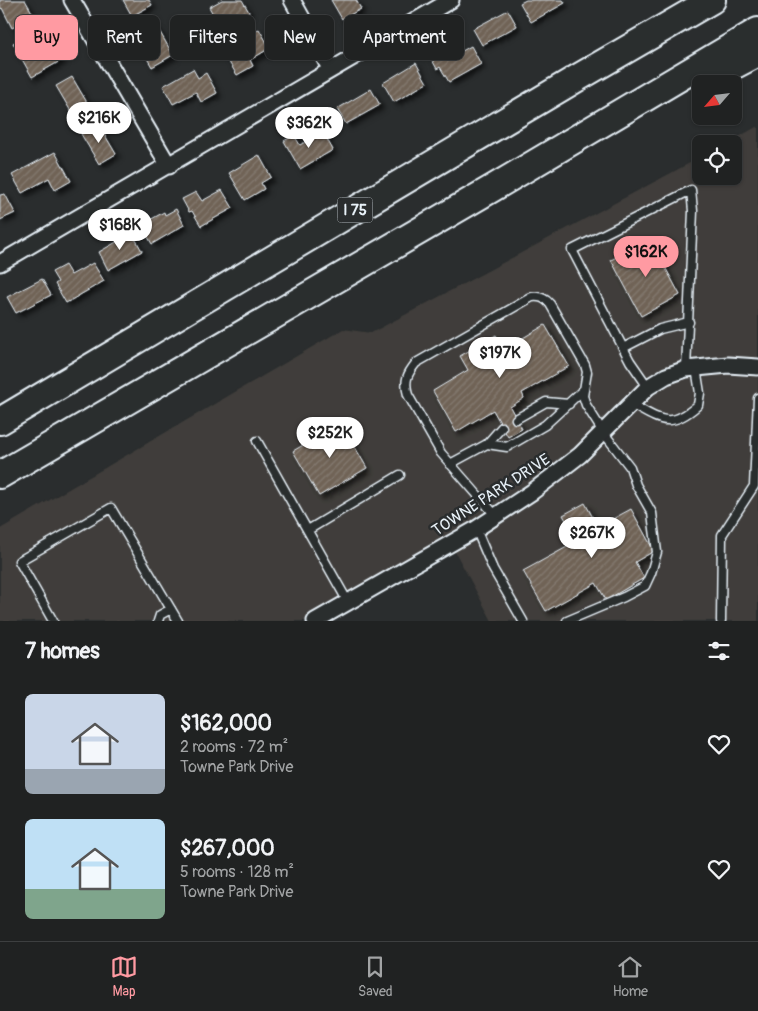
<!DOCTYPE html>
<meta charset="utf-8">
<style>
body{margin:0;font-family:Pangolin,sans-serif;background:#282a2a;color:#f1f3f6;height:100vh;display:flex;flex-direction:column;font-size:19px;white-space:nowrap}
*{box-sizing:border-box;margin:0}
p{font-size:16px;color:#a2a4a5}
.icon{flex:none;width:28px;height:28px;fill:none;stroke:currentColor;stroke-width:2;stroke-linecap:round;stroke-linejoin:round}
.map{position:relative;height:621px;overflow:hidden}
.panel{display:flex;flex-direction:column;background:#202222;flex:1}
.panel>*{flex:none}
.hud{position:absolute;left:15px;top:15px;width:500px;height:45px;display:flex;gap:10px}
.needle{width:32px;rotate:242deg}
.controls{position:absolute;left:692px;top:75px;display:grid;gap:10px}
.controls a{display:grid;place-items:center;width:50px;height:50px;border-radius:8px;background:#202222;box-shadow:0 1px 4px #0004,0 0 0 1px #3d3f40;font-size:25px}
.price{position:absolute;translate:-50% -42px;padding:0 11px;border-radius:18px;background:#fff;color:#222;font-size:16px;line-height:32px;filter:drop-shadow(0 1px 2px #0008)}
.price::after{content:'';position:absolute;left:50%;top:30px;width:15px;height:11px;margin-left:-8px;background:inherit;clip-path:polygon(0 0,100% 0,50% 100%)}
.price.current{background:#ff9aa2;color:#111}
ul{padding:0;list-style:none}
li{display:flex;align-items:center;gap:15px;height:125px;padding:0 25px}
li span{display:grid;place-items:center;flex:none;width:140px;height:100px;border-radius:8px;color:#555}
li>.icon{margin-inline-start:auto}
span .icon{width:60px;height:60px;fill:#fffc;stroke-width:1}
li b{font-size:21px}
h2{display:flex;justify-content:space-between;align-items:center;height:60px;padding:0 25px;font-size:21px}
.pill{padding:0 18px;border-radius:8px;background:#202222;box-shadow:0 1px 4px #0004,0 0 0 1px #3d3f40;font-size:18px;line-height:45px}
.pill.current{background:#ff9aa2;color:#111}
.dock{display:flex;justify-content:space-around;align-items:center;height:70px;border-top:1px solid #3d3f40;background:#202222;font-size:14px;color:#a2a4a5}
.dock a{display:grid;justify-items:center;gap:2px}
.dock .current{color:#ff9aa2}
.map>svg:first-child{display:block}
.built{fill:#3f3d3a}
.building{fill:url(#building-hatch);stroke:#e8f1f8;filter:url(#shadow)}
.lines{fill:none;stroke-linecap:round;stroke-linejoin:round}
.service-casing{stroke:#e8f1f8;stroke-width:11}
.minor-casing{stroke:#e8f1f8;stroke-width:19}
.motorway-casing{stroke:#e8f1f8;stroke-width:30}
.service{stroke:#2a2d2e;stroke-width:8}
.minor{stroke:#2a2d2e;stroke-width:15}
.motorway{stroke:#2a2d2e;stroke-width:26}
.labels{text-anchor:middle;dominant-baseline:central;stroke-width:5;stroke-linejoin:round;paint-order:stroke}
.shield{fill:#2a2d2e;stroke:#afb6bb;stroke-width:1}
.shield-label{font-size:15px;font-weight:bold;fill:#e8f1f8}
.street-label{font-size:16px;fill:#e8f1f8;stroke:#2a2d2e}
</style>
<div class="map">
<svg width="758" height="621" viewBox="0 0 758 621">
<defs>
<pattern id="building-hatch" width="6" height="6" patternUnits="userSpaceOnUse" patternTransform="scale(1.25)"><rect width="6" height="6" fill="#706357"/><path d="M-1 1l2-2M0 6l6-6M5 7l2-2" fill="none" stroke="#847a70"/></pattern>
<filter id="shadow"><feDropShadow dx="4" dy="4" stdDeviation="2.5" flood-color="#0009"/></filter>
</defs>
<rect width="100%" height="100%" fill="#2a2d2e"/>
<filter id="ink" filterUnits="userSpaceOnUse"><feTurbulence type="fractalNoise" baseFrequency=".02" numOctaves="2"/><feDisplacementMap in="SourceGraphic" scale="10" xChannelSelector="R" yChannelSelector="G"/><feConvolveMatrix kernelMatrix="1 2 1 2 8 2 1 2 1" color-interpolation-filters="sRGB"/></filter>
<g filter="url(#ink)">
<!-- built -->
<path class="built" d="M758,126V621H492L451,544L315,621H0V529L343,329L371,333L701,157V176H734V144H726Z"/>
<!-- building -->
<path class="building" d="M0,0H25L34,16L12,28L2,8L0,9Z
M123,0H149L152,5L132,16Z
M222,0H242L249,12L221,28L209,7Z
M331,0H356L361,9L342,19Z
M526,0H563L565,3L531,22L520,3Z
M508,10L517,26L482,45L473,29Z
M157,27L173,55L152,67L136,39Z
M259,29L270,48L250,60L253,66L237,75L222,51Z
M34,31L41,43L49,38L62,60L32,77L13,43Z
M471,46L481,64L449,82L440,67L437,69L430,56L444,47L450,58Z
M416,63L427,83L394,102L383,83Z
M193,69L198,78L206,73L217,93L201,102L196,92L173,104L163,86Z
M72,77L92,111L76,120L56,86Z
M371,89L380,105L346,124L337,109Z
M97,125L102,133L103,132L116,154L99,164L81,134Z
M323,132L333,150L300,169L284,141L294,135L300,145Z
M55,152L71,181L55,190L49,178L22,193L12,175Z
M259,155L271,177L261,183L264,189L245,200L229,173Z
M222,190L233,208L201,226L192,211L189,212L182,199L196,192L202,201Z
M5,194L15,213L0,220V195Z
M176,209L184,225L152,244L141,225L164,212L165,215Z
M132,233L142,251L108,270L99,252Z
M650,239L680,295L641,316L611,260Z
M93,263L104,281L66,303L55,284L58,282L52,272L65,265L71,275Z
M42,279L51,295L16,313L7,297Z
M545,325L569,366L522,393L524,398L510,407L522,429L508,437L493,410L456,432L433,391L468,370L460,356L496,335L504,349Z
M341,423L367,468L319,496L293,451Z
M585,503L598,527L631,509L654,551L635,562L644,578L606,600L596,583L546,611L523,571L578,541L563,515Z"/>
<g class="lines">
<!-- service casing -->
<g class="service-casing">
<path id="service" d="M623,348L660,329L689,322
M648,387L630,361L572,250L691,190L693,211L686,369
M631,404C660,420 670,430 698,405L700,393L696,368
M516,419L546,402L569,404
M257,441L348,602
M487,444L502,427
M450,464L487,444L507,447L545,425L583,390
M496,516L441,453L408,395C404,381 407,374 416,363L532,297C540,296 545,298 550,304L585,365L587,372L583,396L586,405L603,432L630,467L636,485L652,513L657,552L651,573L645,586L624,597L567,621
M476,529L493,569L523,621
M308,530L400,475
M53,621L19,561L111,508L178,621
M158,621L160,615L171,609
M721,621L722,535L754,486L758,398"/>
</g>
<!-- minor casing -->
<g class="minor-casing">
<path id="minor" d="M72,0L169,166
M292,0L331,70
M0,263L451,0
M315,621L476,529L532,492L580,455L648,387L666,376L686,369L728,365L758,367"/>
</g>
<!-- motorway casing -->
<g class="motorway-casing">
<path id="motorway" d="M714,76L758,53
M0,421L579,77L712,0
M0,475L493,188L758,31"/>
</g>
<!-- service -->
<use href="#service" class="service"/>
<!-- minor -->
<use href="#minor" class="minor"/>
<!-- motorway -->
<use href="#motorway" class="motorway"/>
</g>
</g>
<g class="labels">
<!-- shield labels -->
<rect class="shield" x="337.5" y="197.5" width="35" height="25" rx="4"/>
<g class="shield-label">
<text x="355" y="210">I 75</text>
</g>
<!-- street labels -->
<g class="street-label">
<text transform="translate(491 495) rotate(-33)">TOWNE PARK DRIVE</text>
</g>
</g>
</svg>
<div class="controls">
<a><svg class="needle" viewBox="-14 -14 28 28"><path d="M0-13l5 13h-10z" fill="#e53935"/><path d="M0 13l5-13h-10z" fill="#a2a4a5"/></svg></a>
<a><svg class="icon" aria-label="locate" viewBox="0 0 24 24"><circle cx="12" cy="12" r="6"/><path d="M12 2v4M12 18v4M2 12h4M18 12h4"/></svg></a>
</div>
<b class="price" style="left:99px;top:144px">$216K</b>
<b class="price" style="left:309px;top:149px">$362K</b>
<b class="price" style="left:120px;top:251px">$168K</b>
<b class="price current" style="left:646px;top:278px">$162K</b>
<b class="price" style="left:500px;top:379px">$197K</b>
<b class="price" style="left:330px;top:459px">$252K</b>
<b class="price" style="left:592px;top:559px">$267K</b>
<div class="hud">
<a class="pill current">Buy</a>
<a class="pill">Rent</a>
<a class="pill">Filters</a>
<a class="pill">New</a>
<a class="pill">Apartment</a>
</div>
</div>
<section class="panel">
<h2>7 homes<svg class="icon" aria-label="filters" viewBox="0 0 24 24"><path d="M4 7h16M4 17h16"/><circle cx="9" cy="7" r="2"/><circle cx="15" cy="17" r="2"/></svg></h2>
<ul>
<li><span style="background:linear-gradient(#c9d6e8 75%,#9aa5b1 0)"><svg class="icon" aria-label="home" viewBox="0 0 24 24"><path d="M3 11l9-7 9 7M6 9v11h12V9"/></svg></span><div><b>$162,000</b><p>2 rooms · 72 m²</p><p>Towne Park Drive</p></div><svg class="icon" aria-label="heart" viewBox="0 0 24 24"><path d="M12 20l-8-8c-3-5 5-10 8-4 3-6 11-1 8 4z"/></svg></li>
<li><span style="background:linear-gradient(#bfe0f5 70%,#7fa58c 0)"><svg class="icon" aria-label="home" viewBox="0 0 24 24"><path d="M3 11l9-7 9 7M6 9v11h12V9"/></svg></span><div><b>$267,000</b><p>5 rooms · 128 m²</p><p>Towne Park Drive</p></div><svg class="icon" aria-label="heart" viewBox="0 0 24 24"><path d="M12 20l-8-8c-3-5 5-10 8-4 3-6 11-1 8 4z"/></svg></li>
</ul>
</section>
<nav class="dock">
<a class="current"><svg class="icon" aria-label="map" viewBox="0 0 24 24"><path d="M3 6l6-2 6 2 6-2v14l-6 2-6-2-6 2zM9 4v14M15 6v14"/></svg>Map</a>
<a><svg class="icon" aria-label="saved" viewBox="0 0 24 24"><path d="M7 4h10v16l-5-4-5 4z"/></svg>Saved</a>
<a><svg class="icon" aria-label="home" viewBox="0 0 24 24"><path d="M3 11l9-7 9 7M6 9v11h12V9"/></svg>Home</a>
</nav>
